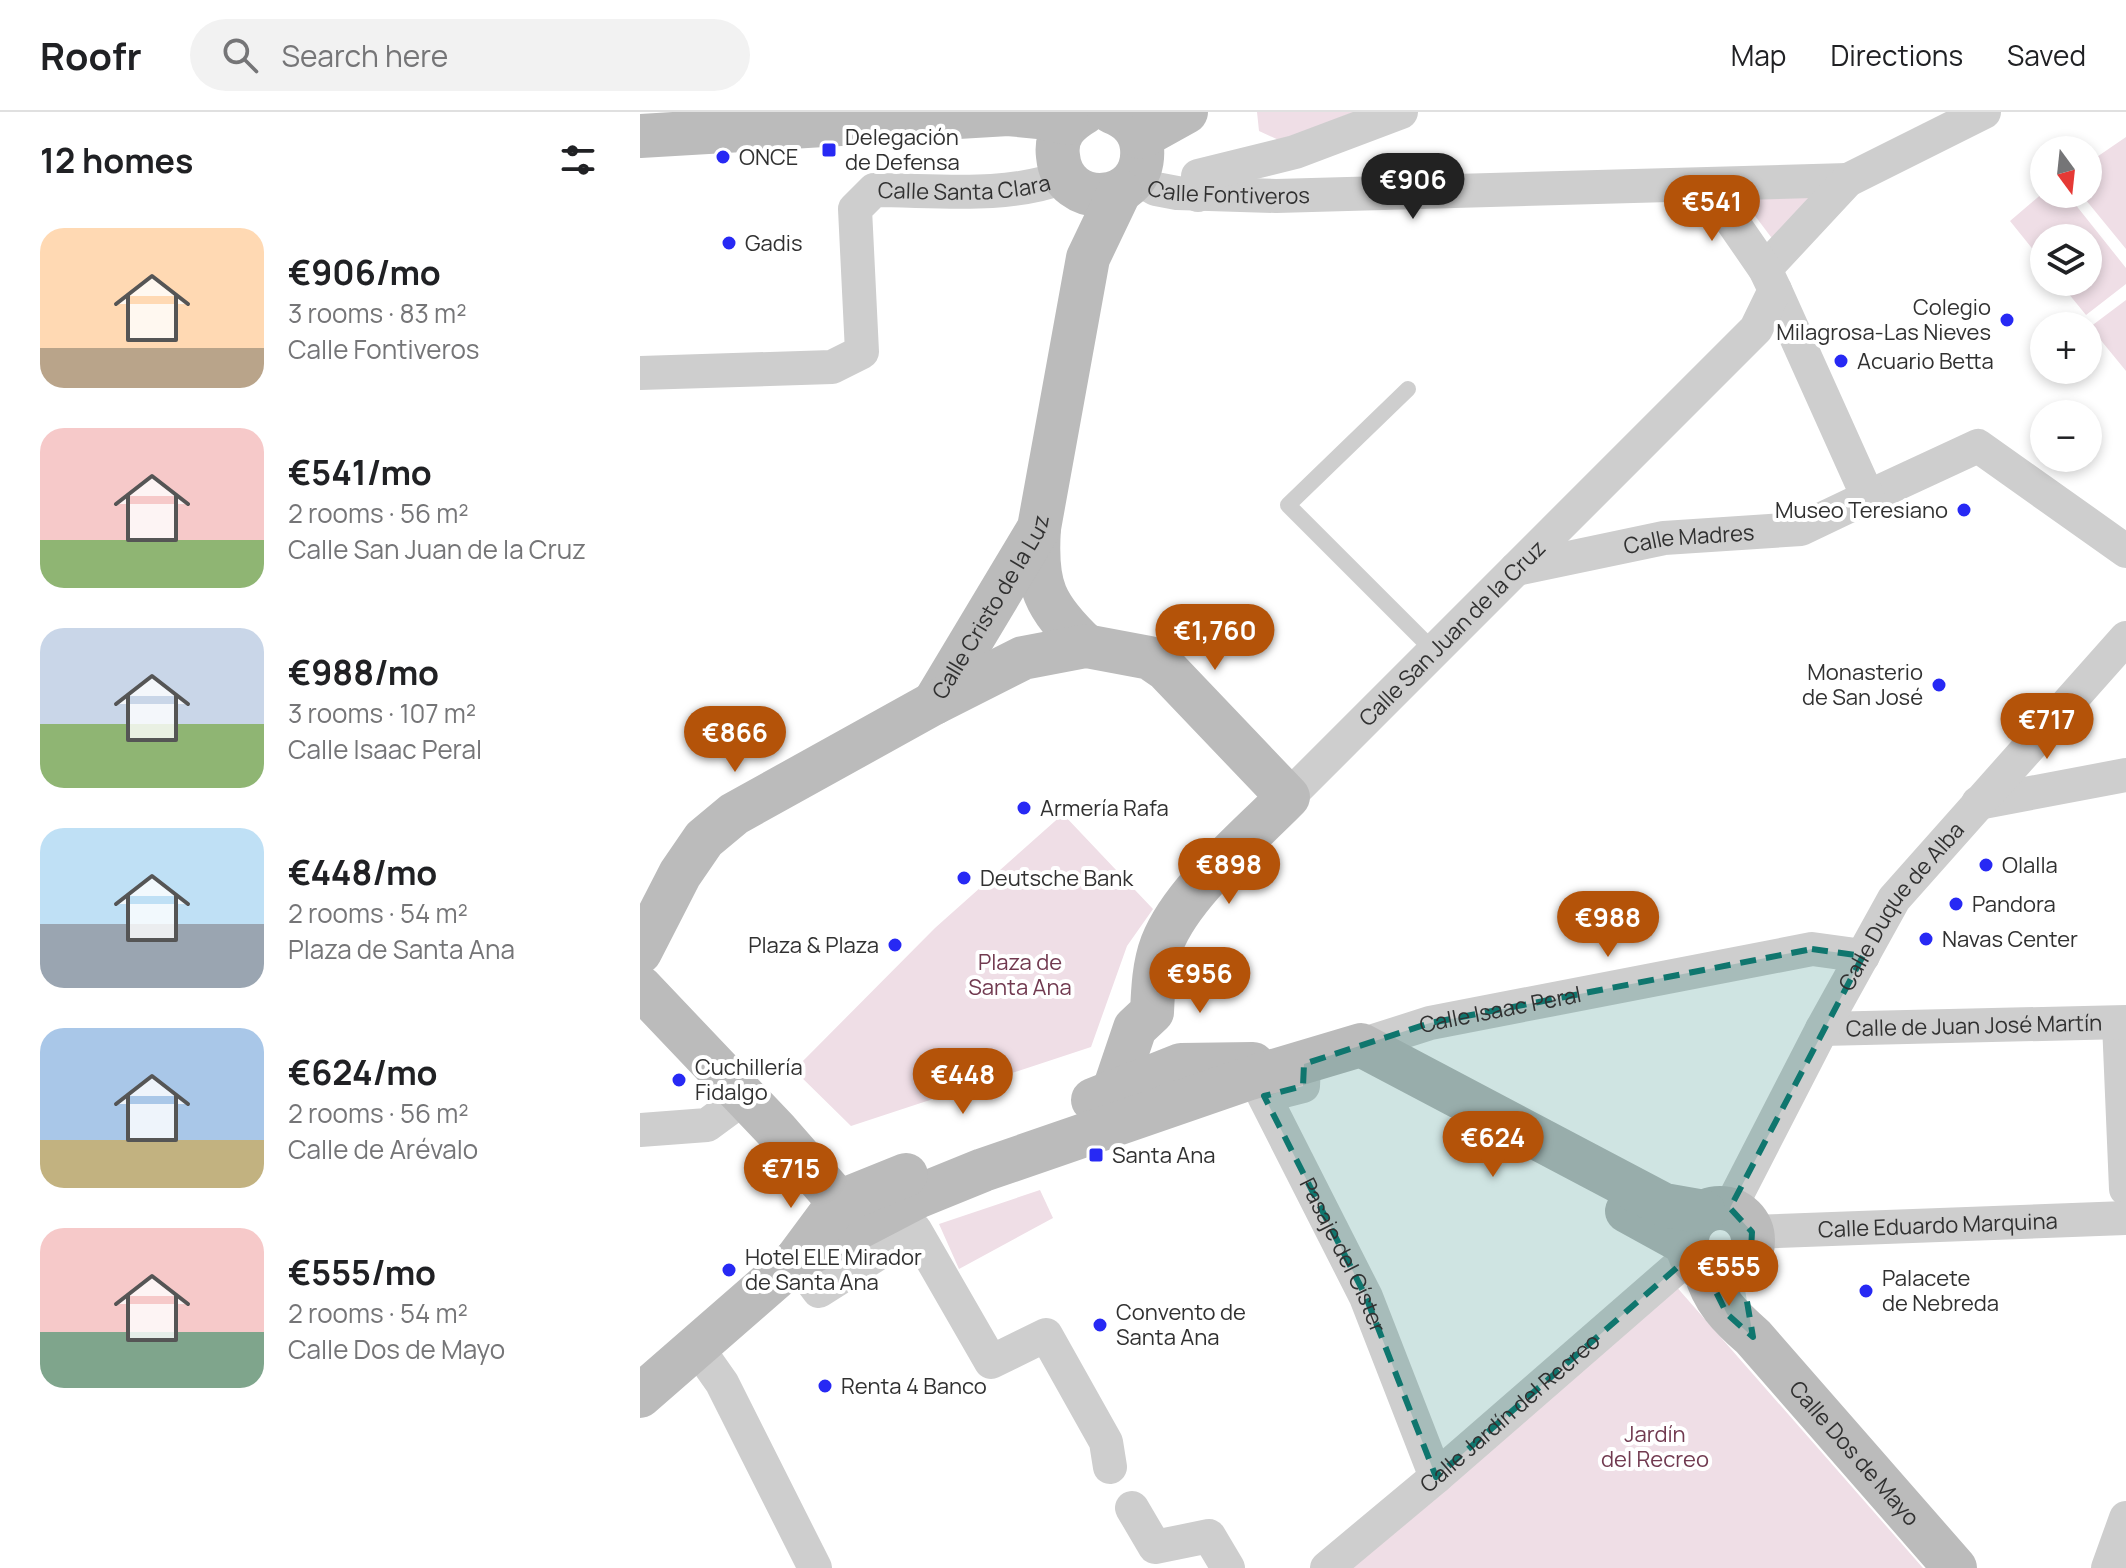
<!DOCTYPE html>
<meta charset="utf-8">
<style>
body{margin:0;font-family:Manrope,sans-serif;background:#f2f2f2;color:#202124;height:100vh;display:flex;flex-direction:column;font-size:30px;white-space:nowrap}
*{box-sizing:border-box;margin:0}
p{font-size:26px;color:#757577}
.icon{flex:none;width:44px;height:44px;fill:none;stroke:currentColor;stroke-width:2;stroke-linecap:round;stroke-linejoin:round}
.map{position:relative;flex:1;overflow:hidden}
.side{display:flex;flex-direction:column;background:#fff;width:640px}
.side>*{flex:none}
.needle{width:52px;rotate:165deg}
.controls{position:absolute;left:1390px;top:24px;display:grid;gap:16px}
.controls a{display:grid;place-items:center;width:72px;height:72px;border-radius:50%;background:#fff;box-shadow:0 4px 12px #0003;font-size:40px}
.price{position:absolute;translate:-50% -68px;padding:0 18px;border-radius:28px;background:#b45309;color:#fff;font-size:26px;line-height:52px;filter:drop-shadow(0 2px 4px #0008)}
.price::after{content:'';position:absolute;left:50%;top:48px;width:24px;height:18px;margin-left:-12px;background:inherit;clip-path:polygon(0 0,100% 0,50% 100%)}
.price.active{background:#222;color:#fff}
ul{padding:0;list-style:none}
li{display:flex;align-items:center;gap:24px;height:200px;padding:0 40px}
li span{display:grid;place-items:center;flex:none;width:224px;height:160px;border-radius:24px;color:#555}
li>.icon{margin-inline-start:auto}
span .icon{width:96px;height:96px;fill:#fffc;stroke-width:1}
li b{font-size:34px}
h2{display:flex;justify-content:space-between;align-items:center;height:96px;padding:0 40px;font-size:34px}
header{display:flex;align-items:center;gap:48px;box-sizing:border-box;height:112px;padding:0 40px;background:#fff;border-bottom:2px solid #e0e0e0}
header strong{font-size:38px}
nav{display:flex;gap:44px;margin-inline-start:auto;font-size:28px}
.search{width:560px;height:72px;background:#f2f2f2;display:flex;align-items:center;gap:20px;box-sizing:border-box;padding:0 28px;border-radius:44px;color:#757577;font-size:30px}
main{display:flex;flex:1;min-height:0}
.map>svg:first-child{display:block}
.green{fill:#efdee6}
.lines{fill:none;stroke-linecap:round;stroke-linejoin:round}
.lane{stroke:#cecece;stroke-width:16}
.street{stroke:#cecece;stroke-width:34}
.secondary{stroke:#bbb;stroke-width:44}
.marked{fill:#0f766e;fill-opacity:0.2;stroke:#0f766e;stroke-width:6;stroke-dasharray:16 10;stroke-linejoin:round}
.poi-dot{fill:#2729f4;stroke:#fff;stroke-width:3}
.labels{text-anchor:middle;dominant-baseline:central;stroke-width:8;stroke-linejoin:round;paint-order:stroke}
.poi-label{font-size:22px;fill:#313131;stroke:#fff;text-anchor:start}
.street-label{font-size:22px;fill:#313131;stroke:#fff}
.park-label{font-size:22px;fill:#713a50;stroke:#fff}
</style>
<header>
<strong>Roofr</strong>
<div class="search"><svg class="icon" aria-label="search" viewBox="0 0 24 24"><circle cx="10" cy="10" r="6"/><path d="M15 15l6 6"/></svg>Search here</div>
<nav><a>Map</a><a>Directions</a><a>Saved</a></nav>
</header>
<main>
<section class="side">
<h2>12 homes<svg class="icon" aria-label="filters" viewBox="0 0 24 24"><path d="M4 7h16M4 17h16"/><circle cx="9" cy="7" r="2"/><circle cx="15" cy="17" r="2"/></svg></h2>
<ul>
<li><span style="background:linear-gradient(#ffd9b3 75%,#b9a48a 0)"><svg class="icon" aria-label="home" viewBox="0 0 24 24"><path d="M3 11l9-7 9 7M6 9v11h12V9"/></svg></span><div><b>€906/mo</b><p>3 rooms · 83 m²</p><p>Calle Fontiveros</p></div></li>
<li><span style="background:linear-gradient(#f6c9c9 70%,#8fb573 0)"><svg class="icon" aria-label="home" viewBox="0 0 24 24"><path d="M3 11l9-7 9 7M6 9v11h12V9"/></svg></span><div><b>€541/mo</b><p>2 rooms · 56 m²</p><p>Calle San Juan de la Cruz</p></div></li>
<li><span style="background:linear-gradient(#c9d6e8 60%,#8fb573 0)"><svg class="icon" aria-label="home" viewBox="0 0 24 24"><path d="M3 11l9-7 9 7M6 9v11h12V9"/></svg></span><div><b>€988/mo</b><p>3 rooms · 107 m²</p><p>Calle Isaac Peral</p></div></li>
<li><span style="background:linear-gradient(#bfe0f5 60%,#9aa5b1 0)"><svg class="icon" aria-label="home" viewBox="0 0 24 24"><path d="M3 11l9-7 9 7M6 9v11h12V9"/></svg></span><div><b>€448/mo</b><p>2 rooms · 54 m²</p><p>Plaza de Santa Ana</p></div></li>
<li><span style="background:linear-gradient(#a9c7e8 70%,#c2b280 0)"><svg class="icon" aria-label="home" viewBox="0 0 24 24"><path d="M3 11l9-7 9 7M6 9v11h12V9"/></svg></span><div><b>€624/mo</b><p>2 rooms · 56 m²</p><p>Calle de Arévalo</p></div></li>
<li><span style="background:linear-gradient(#f6c9c9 65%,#7fa58c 0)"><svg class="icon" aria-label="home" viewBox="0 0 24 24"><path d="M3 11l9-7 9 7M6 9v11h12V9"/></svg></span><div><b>€555/mo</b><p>2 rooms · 54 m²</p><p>Calle Dos de Mayo</p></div></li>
</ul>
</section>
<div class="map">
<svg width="1486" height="1456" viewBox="0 0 1486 1456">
<rect width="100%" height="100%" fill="#fff"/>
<!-- green -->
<path class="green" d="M617,0H714L641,29L619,19Z
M1486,25V137L1441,82H1448V51Z
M1404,80V82H1427L1486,156V172L1446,203L1419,170H1448V126H1404V151L1370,109Z
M1184,82L1134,129L1100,84Z
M1486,188V259L1450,215Z
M423,702L513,797L487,834L451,935L211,1014L154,958L295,816Z
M400,1078L413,1106L319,1157L299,1112Z
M1027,1164L1283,1456H685Z"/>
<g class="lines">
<!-- lane -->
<path class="lane" d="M768,277L648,393L794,539"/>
<!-- street -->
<g class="street">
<path id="s1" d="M496,66L516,77L537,81L636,84L1208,68"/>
<path d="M558,83V64L655,40L761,0"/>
<path d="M1125,157L1208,68L1344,0"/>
<path id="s2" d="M0,261L192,255L222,240L215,97L234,78C296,78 365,87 424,65"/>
<path d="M1228,385L1338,334L1486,439"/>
<path id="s3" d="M876,457L1024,426L1161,417L1228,385L1135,178"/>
<path id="s4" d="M648,685L1116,217L1135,178L1125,157L1067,73"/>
<path d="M1338,691L1486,663"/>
<path d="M1479,911L1486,1077"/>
<path id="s5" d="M1182,917L1486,910"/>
<path id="s6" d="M721,933L790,911L1172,837L1223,844"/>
<path id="s7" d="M664,952L663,974L624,984L726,1185L796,1365"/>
<path d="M0,1018L67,1013L105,985"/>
<path id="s8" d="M1089,1098L1182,917L1254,787L1486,526"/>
<path id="s9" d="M1112,1120L1486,1106"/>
<path d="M156,1148L179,1179L275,1118L351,1250L406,1223L466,1330L470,1355"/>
<path d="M56,1234L82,1271L175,1456"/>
<path d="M492,1396L515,1435L569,1424L588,1456"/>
<path id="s10" d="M687,1456L796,1365L1050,1144"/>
<path d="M1468,1456L1486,1406"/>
</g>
<!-- secondary -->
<g class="secondary">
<path d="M445,0C428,10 415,22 418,44C423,100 507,94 502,36C500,17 489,7 472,0"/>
<path d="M0,24L368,2L399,5L427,11"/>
<path d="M501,25L546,0"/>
<path d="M399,416C395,474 404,494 446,534"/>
<path id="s11" d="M294,591L399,416L448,146L480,79"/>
<path d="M0,840L40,762L64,727L94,702L294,591L383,546L446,534L510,546L526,557L648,685C609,725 542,780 522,832C514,853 513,877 512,900L495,916L473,981"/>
<path d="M0,875L137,1019L199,1090"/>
<path d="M453,988L541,953L613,952"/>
<circle cx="1080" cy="1129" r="33"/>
<path d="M987,1099L1047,1132"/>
<path d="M156,1148L279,1084L343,1058L607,967L721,933L1024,1093L1064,1100"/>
<path id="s12" d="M1065,1158C1073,1188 1090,1205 1113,1225L1315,1456"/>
<path d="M0,1284L156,1148L199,1090L266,1063"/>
</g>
</g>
<!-- marked area -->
<path class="marked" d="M1172,837L1223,844L1090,1096L1112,1120L1111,1139L1101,1154L1113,1225L1087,1202L1065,1158L1048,1146L796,1365L726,1185L624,984L663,974L664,952L790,911Z"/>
<!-- markers -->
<g class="poi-dot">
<rect x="181" y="30" width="16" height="16" rx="4"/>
<circle cx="83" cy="45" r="8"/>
<circle cx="89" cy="131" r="8"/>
<circle cx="1367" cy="208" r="8"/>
<circle cx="1201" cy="249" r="8"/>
<circle cx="1324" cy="398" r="8"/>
<circle cx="1299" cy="573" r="8"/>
<circle cx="384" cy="696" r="8"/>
<circle cx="1346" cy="753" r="8"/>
<circle cx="324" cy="766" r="8"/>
<circle cx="1316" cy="792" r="8"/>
<circle cx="1286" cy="827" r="8"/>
<circle cx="255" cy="833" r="8"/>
<circle cx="39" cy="968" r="8"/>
<rect x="448" y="1035" width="16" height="16" rx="4"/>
<circle cx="89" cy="1158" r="8"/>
<circle cx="1226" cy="1179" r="8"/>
<circle cx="460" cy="1213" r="8"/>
<circle cx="185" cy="1274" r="8"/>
</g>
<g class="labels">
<!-- poi labels -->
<g class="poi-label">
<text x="205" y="25">Delegación<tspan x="205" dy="25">de Defensa</tspan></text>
<text x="99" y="45">ONCE</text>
<text x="105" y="131">Gadis</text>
<text x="1351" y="195" text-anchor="end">Colegio<tspan x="1351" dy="25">Milagrosa-Las Nieves</tspan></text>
<text x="1217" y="249">Acuario Betta</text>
<text x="1308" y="398" text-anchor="end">Museo Teresiano</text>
<text x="1283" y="560" text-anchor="end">Monasterio<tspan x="1283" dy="25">de San José</tspan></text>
<text x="400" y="696">Armería Rafa</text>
<text x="1362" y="753">Olalla</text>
<text x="340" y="766">Deutsche Bank</text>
<text x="1332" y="792">Pandora</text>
<text x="1302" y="827">Navas Center</text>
<text x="239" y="833" text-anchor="end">Plaza &amp; Plaza</text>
<text x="55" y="955">Cuchillería<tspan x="55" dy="25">Fidalgo</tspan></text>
<text x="472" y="1043">Santa Ana</text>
<text x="105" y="1145">Hotel ELE Mirador<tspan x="105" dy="25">de Santa Ana</tspan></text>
<text x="1242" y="1166">Palacete<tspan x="1242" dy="25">de Nebreda</tspan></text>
<text x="476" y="1200">Convento de<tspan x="476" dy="25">Santa Ana</tspan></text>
<text x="201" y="1274">Renta 4 Banco</text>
</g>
<!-- street labels -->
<g class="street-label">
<text stroke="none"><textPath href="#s2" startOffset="486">Calle Santa Clara</textPath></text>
<text stroke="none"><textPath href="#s1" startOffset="96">Calle Fontiveros</textPath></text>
<text stroke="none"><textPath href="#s3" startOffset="176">Calle Madres</textPath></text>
<text stroke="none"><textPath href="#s11" startOffset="112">Calle Cristo de la Luz</textPath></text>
<text stroke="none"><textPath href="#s4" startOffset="232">Calle San Juan de la Cruz</textPath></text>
<text stroke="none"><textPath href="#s8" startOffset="350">Calle Duque de Alba</textPath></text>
<text stroke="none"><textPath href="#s6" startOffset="144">Calle Isaac Peral</textPath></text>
<text stroke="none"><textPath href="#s5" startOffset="152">Calle de Juan José Martín</textPath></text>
<text stroke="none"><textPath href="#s9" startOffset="186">Calle Eduardo Marquina</textPath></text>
<text stroke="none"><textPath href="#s7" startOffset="240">Pasaje del Císter</textPath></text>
<text stroke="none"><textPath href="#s10" startOffset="240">Calle Jardín del Recreo</textPath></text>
<text stroke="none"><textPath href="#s12" startOffset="238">Calle Dos de Mayo</textPath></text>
</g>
<!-- park labels -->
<g class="park-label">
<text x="380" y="850">Plaza de<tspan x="380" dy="25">Santa Ana</tspan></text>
<text x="1015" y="1322">Jardín<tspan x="1015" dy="25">del Recreo</tspan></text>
</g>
</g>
</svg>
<div class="controls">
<a><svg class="needle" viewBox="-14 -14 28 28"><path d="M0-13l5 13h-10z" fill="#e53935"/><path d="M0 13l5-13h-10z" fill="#757577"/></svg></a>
<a><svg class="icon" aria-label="layers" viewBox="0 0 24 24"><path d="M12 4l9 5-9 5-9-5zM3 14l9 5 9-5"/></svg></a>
<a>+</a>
<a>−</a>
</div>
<b class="price active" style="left:773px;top:109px">€906</b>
<b class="price" style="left:1072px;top:131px">€541</b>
<b class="price" style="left:575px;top:560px">€1,760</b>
<b class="price" style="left:1407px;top:649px">€717</b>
<b class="price" style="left:95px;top:662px">€866</b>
<b class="price" style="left:589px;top:794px">€898</b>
<b class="price" style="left:968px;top:847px">€988</b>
<b class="price" style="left:560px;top:903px">€956</b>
<b class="price" style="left:323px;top:1004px">€448</b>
<b class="price" style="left:853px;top:1067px">€624</b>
<b class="price" style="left:151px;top:1098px">€715</b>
<b class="price" style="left:1089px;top:1196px">€555</b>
</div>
</main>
